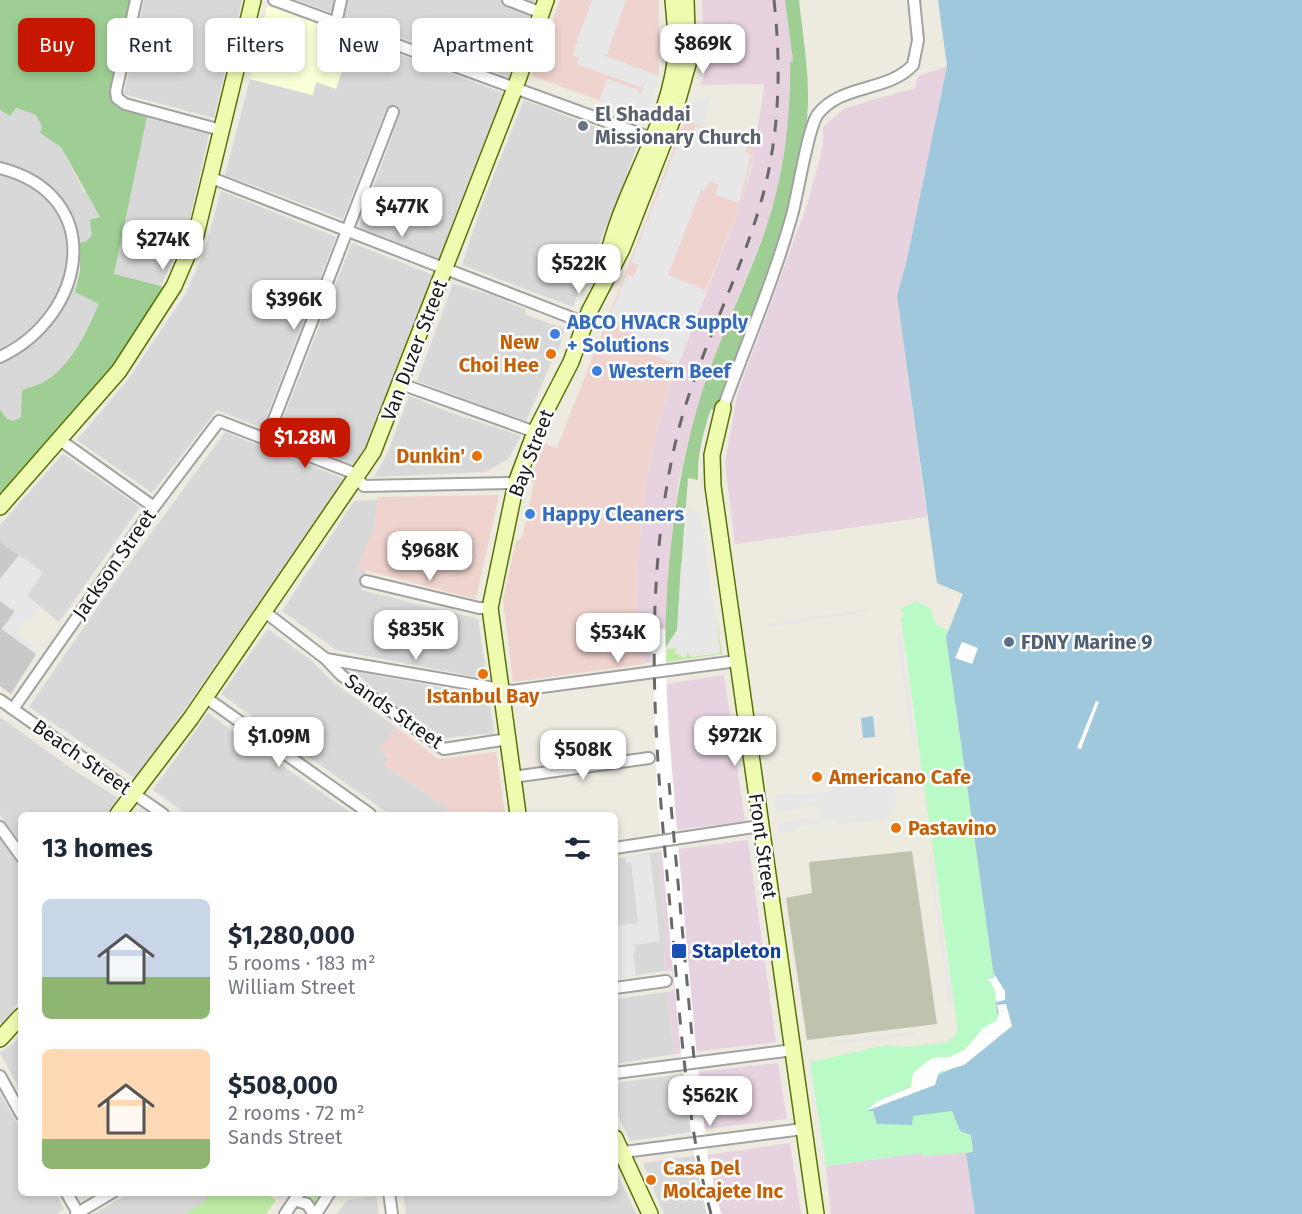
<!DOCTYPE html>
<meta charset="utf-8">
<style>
body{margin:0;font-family:"Fira Sans",sans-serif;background:#f6f6f7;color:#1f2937;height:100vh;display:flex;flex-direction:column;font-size:22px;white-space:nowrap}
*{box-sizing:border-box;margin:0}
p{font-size:20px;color:#747a83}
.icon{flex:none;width:33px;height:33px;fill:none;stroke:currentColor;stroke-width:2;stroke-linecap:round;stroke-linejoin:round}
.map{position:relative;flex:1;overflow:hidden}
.details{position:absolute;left:18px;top:812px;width:600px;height:384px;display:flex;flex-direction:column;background:#fff;border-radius:9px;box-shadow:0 3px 9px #0003}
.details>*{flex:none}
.top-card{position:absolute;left:18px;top:18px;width:600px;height:54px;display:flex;gap:12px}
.price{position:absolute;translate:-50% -51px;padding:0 14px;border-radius:12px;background:#fff;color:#222;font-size:20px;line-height:39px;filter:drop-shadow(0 2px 3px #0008)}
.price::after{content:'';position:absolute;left:50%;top:36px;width:18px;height:14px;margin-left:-9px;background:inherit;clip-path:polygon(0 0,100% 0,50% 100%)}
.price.on{background:#c61700;color:#fff}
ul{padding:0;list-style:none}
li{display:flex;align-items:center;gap:18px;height:150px;padding:0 24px}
li span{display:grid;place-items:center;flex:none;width:168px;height:120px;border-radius:9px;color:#555}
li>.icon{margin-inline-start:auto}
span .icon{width:72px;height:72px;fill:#fffc;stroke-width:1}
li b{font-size:26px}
h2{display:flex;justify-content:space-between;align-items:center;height:72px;padding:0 24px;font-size:26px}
.tag{padding:0 21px;border-radius:9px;background:#fff;box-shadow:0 3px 9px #0003;font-size:21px;line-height:54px}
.tag.on{background:#c61700;color:#fff}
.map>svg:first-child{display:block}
.residential{fill:#d9d8d8}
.commercial{fill:#efd3ce}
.industrial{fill:#e7d2e0}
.education{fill:#faffd7}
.religious{fill:#c9c9c9}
.construction{fill:#bfc2ac}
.grass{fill:#beeaa3}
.forest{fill:#9ece93}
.park{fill:#bafac7}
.parking{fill:#e7e7e7}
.water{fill:#9fc8dd}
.pier{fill:#fff}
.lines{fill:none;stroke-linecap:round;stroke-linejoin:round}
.street-casing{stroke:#a2a2a2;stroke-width:14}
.secondary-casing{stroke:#597302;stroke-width:18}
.street{stroke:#fff;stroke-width:10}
.secondary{stroke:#eefbb1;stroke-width:15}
.rail{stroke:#696969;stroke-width:3;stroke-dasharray:12 12;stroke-linecap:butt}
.worship-dot{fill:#6b7280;stroke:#fff;stroke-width:2}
.shop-dot{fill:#3f7fe0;stroke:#fff;stroke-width:2}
.food-dot{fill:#e8710a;stroke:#fff;stroke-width:2}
.service-dot{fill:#5c6f8a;stroke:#fff;stroke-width:2}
.transit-dot{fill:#1a4fb4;stroke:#fff;stroke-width:2}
.labels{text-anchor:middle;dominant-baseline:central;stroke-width:5;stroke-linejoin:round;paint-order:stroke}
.worship-label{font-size:20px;font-weight:bold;fill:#5b616d;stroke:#fff;text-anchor:start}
.shop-label{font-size:20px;font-weight:bold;fill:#366cbe;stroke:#fff;text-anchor:start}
.food-label{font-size:20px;font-weight:bold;fill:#c56008;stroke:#fff;text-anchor:start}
.street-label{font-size:20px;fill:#1b1b1b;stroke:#fff}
.service-label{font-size:20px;font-weight:bold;fill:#4e5e75;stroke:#fff;text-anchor:start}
.transit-label{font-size:20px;font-weight:bold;fill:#164399;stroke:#fff;text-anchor:start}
</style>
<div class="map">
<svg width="1302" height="1214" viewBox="0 0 1302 1214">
<rect width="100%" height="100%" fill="#edeae0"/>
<!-- residential -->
<path class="residential" d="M144,0H242L214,118L124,94Z
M297,0H535L509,77Z
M353,37L503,93L439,260L359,227L400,114L386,109L343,219L225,175L250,79L312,95L316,81L352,42Z
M524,100L638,143L616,205L582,280L573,307L462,265L481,207Z
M15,108L36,115L43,127L40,133L61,147L84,192L87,191L96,209H98L100,217L81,258L75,292L100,304L79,344L62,368L47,381L22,391L23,412L21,417L13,421L7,419L0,409V110L10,116Z
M147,117L209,134L188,227L161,286L114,274Z
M221,191L336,237L262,428L217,410L152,493L77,440L127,381L186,293L204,252Z
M352,243L433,275L370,439L354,465L277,434Z
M453,284L492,295L525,309L526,315L565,329L555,361H552L526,421L417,381Z
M409,396L449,412L521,436L509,458L486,472L374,477L388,452Z
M225,432L345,479L136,779L29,707L106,595Z
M63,454L140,507L59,622L27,596L43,572L0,542V525Z
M378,500L374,530L357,568L366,571L361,590L478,619L487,679L336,650L282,611L354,501Z
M268,629L311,660L334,683L396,727L380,750L389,758L384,765L440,803L446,802L445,814H389L221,694Z
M353,671L486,696L489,699L494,733L444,738L374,689Z
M208,713L243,739L353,814H186L153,790Z
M0,717L75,771L118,798L107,814H21V844L0,815Z
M0,833L21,863V983L17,1003L5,1023H0Z
M658,852L667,950L664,951L665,971L615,978V859Z
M667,992L674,1054L615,1064V999Z
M21,1033V1091L0,1053L16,1041Z
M683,1074L691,1132L630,1141L615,1108V1083Z
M0,1093L21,1131V1192L55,1193L64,1209L57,1214H0Z
M694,1156L707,1214H664L643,1163Z
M615,1169L636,1214H406L403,1193L615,1192Z
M130,1193H210L202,1203L185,1214H93Z
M376,1196L379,1214H337L347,1200Z"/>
<!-- commercial -->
<path class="commercial" d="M560,0H659V76H657L656,87L645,117L532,76Z
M685,120L756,146L741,204L676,364L658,426L646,482L638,560L636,641L643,643L644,664L513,682L503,600L516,541L522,538L534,482L530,481L544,443L557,448Z
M499,495L476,599L357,568L375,524L377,497Z
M396,727L438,759L496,752L505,814H445L446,802L440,803L384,765L389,757L379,750Z"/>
<!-- industrial -->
<path class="industrial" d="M702,0H785L793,62H790L789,123L777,191L766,228L718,349L688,441L678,485L672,533L667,623L665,629H652V662L644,664L643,643L636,641L638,560L646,482L658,426L671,383L741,204L751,171L764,88V84L700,85L705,73Z
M947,66L907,259L897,296L927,517L735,544L725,463L737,395L808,202L823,146V127L845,108L915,88L918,76Z
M724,675L745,821L677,830L666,684Z
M748,840L776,1042L674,1054L667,992L674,990L672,971H665L664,951L667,950L658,852Z
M778,1063L787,1119L704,1129L698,1072Z
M790,1143L801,1214H721L707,1155Z
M966,1152L975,1214H831L826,1166L921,1153L923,1156Z"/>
<!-- education -->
<path class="education" d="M267,6L353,37L336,89L316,82L313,95L250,79Z"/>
<!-- religious -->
<path class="religious" d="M0,542L43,572L2,629L36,654L11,694L0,686Z"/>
<!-- construction -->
<path class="construction" d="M912,851L937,1024L807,1040L786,898L812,893L809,862Z"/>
<!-- grass -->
<path class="grass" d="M717,618L722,654L666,662L667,646L668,649L676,648L675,653L685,657L688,651L690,657L720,653Z
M210,1193H265L276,1200L266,1214H185L202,1203Z
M307,1193H325L316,1206L303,1198Z"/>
<!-- forest -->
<path class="forest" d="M0,0H132L115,101L121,108L147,117L114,274L161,286L165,290L115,369L0,498V409L7,419L13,421L21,417L22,391C30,386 39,386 47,380C73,363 87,330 99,304L75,292L80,271V243L87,241L92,235L90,220L100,217L61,147L40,133L42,127L36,115L16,108L10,116L0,110Z
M785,0H799C803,39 811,80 807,119C796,220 751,316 716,411L711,409C703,433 697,455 698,480L688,478L677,630L666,647L665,662C665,575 674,486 699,402C717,342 746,286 766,228C784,175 791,117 790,62L793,61Z"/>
<!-- park -->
<path class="park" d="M916,601L930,608L936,625L948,630L946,637L994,978L988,979L995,990L997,1013L1003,1019L963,1064L868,1111H873L875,1120L952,1110L960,1131L971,1135L973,1152L923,1156L921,1153L826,1166L810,1062L886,1045L907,1047L948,1042L958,1031L901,618L905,614L900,609Z"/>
<!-- parking -->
<path class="parking" d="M592,0H626L607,55L600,54L657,75L656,87L645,117L599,100L607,79L638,90L640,95L646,81L642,88L577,64L579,58L572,55L576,50L574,49L576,43L579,44L577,41Z
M698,96L710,100L704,126L688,120L693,102H695Z
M696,126L748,145L745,152L751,155L739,203L715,195L719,185L709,181L704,191L701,190L668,275L707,291L676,364L627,345L633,329L609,318L626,275L633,277L638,265L631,262L683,130L692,133Z
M685,507L699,512L705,532V537L699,538L704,539L714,613L710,614H716L720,653L690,657L688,651L685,658L675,653L676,648L667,649V646L674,636L684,635L677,634L679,599H687L679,598L681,563H689L682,562L684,527H690L684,524Z
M19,555L43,572L27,596L40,607L30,621L27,619L22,624L16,633L39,651L36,654L2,629L15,612L0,601V579Z
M868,609L867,612L767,627V624Z
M900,635L915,738L912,739L897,636Z
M881,781L893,789L897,798L895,808L886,818L839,825L835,821L801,826L797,831L782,833L779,830L778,823L818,817L821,811L815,806L776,812L774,800L777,795L792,793L796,796L832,791L834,787Z
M650,854L660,941L635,945V952L633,953L636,975L615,978V926L638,923L631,862H626V857Z
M931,855L951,996L952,1004L949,1005L943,959L928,856Z
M914,1032V1035L830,1045V1042Z"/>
<!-- water -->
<path class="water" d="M938,0H1302V1214H975L966,1153L973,1152L971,1135L960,1131L952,1111L913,1116L912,1125L877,1124L873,1111H866L878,1101L963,1064L1003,1018L997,1013L995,990L988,978L994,977L946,637L963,594L937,583L897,296L907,259L947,66Z
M873,716L875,737L863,738L861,718Z"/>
<!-- pier -->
<path class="pier" d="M652,628L665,629L668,729L695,1039L708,1160L721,1214H707L706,1210L694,1152L683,1074L657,800Z
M962,642L978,648L972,664L955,658Z
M1096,701L1099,702L1081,749L1077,748Z
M994,974L1005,991V1000L996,1002L995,990L988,978H994Z
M1006,1004L1012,1026L964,1065L939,1072L935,1085L866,1111L878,1101L911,1087L913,1073L932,1058L950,1057L966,1049L983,1028L996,1021L999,1015L997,1005Z"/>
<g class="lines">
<!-- street casing -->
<g class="street-casing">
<path id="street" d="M136,0L116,91L117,98L125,104L221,130
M274,0L657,140
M508,0L542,13
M336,23L341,0
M0,168C108,195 87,316 0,357
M209,177L585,323
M401,384L535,432
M723,408C746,344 774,280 792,215C798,194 808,126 818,114C841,84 888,92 913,65L918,40L914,0
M60,440L154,507
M266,440L393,112
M366,581L479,608H490
M265,612L326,659L341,675L444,749L508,739
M326,659L512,691L737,661
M205,697L370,814
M0,700L163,814
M13,709L154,507L219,421L351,472L364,486L516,483
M513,777L649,758
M0,827L21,856
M615,848L760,826
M615,988L666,981
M615,1073L793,1050
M0,1076L21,1114
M616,1153L803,1129
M66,1192L78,1213
M389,1192L392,1214
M295,1200L307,1204L314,1214
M76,1214L113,1192
M285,1214L300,1192
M316,1214L330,1192"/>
</g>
<!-- secondary casing -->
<g class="secondary-casing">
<path id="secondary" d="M605,271C616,201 662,140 674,69C678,47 675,23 673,0
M723,408L712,455L713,486L816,1214
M0,507L119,371L174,286L196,235L253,0
M118,814L191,718L373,452L515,88L546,0
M518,814L490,608L516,483L535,432L571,362L589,312L622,249L672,121L688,64L686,0
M0,1039L21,1016
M615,1138L650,1214"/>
</g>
<!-- street -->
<use href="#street" class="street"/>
<!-- secondary -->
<use href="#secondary" class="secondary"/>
<!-- rail -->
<path class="rail" d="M669,783L695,1070
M711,1214C687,1125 681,1030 673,938C658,777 639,608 674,449C693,360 741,279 764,191C780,128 781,64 774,0"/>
</g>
<!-- markers -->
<circle class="worship-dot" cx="583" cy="126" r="6"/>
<g class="shop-dot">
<circle cx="555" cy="334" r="6"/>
<circle cx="597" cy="371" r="6"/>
<circle cx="530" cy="514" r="6"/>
</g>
<g class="food-dot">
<circle cx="551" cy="354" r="6"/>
<circle cx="477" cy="456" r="6"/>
<circle cx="483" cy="674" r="6"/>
<circle cx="817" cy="777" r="6"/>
<circle cx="896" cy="828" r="6"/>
<circle cx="651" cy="1180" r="6"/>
</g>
<circle class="service-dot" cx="1009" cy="642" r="6"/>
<rect class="transit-dot" x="671" y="943" width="16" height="16" rx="3"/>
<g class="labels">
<!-- worship labels -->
<g class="worship-label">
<text x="595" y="114">El Shaddai<tspan x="595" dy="23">Missionary Church</tspan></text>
</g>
<!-- shop labels -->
<g class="shop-label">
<text x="567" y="322">ABCO HVACR Supply<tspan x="567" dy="23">+ Solutions</tspan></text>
<text x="609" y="371">Western Beef</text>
<text x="542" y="514">Happy Cleaners</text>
</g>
<!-- food labels -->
<g class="food-label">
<text x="539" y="342" text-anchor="end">New<tspan x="539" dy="23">Choi Hee</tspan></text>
<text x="465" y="456" text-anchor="end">Dunkin'</text>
<text x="483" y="696" text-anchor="middle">Istanbul Bay</text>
<text x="829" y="777">Americano Cafe</text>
<text x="908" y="828">Pastavino</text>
<text x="663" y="1168">Casa Del<tspan x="663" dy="23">Molcajete Inc</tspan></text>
</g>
<!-- street labels -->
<g class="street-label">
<text transform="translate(414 350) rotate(-69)">Van Duzer Street</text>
<text transform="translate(531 453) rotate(-69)">Bay Street</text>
<text transform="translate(114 564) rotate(-55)">Jackson Street</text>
<text transform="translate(394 711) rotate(35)">Sands Street</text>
<text transform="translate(82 757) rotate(35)">Beach Street</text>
<text transform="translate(763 846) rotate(82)">Front Street</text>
</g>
<!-- service labels -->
<g class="service-label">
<text x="1021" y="642">FDNY Marine 9</text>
</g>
<!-- transit labels -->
<g class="transit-label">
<text x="692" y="951">Stapleton</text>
</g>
</g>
</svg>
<b class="price" style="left:703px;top:75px">$869K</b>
<b class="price" style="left:402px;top:238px">$477K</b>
<b class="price" style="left:163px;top:271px">$274K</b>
<b class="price" style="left:579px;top:295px">$522K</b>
<b class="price" style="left:294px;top:331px">$396K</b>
<b class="price on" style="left:305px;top:469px">$1.28M</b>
<b class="price" style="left:430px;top:582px">$968K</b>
<b class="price" style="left:416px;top:661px">$835K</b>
<b class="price" style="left:618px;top:664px">$534K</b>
<b class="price" style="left:735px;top:767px">$972K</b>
<b class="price" style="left:279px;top:768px">$1.09M</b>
<b class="price" style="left:583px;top:781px">$508K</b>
<b class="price" style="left:710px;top:1127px">$562K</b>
<div class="top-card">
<a class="tag on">Buy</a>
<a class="tag">Rent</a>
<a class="tag">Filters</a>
<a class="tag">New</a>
<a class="tag">Apartment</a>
</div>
<section class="details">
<h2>13 homes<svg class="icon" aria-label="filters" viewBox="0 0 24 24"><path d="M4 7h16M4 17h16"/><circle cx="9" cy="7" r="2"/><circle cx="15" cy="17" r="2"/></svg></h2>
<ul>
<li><span style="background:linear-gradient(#c9d6e8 65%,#8fb573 0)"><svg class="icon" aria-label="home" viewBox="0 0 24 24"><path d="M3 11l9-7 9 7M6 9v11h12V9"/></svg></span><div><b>$1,280,000</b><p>5 rooms · 183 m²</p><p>William Street</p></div></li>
<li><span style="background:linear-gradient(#ffd9b3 75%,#8fb573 0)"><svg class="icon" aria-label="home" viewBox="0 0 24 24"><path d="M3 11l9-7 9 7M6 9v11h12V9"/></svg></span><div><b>$508,000</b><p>2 rooms · 72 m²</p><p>Sands Street</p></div></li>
</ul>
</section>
</div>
